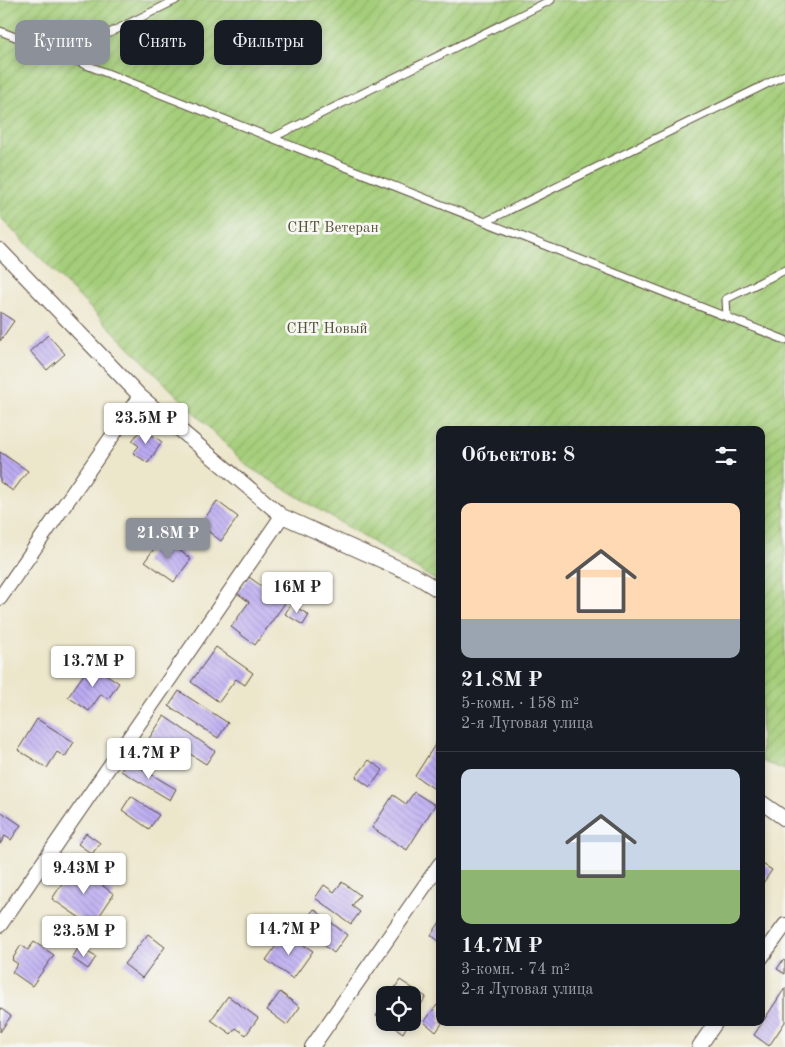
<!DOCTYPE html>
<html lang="ru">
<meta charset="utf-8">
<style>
body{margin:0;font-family:"Old Standard TT",serif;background:#20242c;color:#f1f3f6;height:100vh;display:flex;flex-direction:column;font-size:19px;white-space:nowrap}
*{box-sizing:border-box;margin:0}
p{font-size:16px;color:#9ea1a6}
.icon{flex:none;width:28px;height:28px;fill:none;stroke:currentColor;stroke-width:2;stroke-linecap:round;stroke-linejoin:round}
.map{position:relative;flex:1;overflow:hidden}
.panel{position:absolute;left:436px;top:426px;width:329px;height:600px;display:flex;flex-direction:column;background:#171b24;border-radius:10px;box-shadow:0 2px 8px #0003}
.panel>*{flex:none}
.guide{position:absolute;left:15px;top:20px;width:346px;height:45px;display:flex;gap:10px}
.tools{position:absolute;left:376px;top:986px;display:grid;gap:10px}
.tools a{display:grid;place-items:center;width:45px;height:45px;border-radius:10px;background:#171b24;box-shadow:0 2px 8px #0003;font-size:25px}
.price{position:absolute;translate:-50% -42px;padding:0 11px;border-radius:5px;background:#fff;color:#222;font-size:16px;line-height:32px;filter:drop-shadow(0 1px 2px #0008)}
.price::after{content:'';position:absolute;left:50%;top:30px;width:15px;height:11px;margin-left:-8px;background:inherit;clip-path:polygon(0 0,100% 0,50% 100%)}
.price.active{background:#8c9099;color:#fff}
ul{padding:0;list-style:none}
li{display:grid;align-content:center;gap:10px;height:265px;padding:0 25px}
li+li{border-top:1px solid #363941}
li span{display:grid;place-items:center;height:155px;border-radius:10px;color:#555}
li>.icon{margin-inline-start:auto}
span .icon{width:90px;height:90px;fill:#fffc;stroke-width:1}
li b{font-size:21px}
h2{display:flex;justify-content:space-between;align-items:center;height:60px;padding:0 25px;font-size:21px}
.tag{padding:0 18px;border-radius:10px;background:#171b24;box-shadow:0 2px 8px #0003;font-size:18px;line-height:45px}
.tag.active{background:#8c9099;color:#fff}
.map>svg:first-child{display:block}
.garden{fill:url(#garden-furrows);stroke:#707c4c}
.building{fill:url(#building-back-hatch)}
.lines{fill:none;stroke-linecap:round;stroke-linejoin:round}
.service-casing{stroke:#564638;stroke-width:9}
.minor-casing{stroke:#564638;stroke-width:16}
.service{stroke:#fff;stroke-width:7}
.minor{stroke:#fff;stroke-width:14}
.labels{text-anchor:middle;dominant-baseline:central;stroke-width:5;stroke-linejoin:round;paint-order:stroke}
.park-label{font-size:15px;fill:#565335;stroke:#f6f6f2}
</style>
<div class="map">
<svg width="785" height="1047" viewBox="0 0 785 1047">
<defs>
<pattern id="garden-furrows" width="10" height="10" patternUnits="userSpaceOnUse" patternTransform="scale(1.25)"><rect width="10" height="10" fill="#a5ce7a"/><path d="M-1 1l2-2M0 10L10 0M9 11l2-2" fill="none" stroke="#8fb169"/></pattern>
<pattern id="building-back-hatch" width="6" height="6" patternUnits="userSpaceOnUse" patternTransform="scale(1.25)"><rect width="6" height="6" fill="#bcabf3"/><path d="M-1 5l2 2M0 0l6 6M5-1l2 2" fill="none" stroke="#9a8bc4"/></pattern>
</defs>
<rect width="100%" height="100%" fill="#f6f6f2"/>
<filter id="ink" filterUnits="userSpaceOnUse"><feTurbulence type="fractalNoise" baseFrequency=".02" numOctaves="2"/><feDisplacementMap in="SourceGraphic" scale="10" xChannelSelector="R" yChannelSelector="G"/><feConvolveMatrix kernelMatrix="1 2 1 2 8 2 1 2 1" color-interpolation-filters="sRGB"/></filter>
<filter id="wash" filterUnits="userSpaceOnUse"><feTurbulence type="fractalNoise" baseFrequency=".0096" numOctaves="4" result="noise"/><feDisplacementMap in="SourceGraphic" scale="20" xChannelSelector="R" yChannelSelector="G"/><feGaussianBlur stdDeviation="1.12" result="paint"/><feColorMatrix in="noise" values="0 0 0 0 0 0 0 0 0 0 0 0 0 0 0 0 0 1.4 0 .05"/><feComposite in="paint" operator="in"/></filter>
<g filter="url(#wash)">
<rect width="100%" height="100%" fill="#ece6cb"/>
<!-- garden -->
<path class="garden" d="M0,0H785V770L761,761V430H440V583L247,466L0,217Z"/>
<g id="blocks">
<!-- building -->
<path class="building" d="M0,312L14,321L0,341Z
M48,335L65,354L47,370L30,351Z
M142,428L162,442L148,463L133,453L139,446L132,441Z
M0,452L28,471L13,491L0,482Z
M217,501L238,517L221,541L200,525Z
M162,538L191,559L174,582L145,561Z
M249,577L285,603L255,645L231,627L249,602L237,593Z
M291,604L309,615L303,625L285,614Z
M216,647L253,673L245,685L236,679L219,702L191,682Z
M91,664L119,683L108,699L101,694L89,711L68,697Z
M179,691L228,723L218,738L169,706Z
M164,716L215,751L206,764L187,752L179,765L146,743Z
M37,719L74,742L65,757L57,752L47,768L18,750Z
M440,737V790L439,792L415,776Z
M127,760L176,789L170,800L121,771Z
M369,760L383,770L370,787L356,777Z
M414,792L435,805L407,850L372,828L393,795L406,804Z
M131,796L159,815L149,829L122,810Z
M0,811L21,825L11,840L5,836L0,844Z
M86,833L100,843L92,854L78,844Z
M761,863L772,870L761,886Z
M74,865L84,871L87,867L107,880L103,886L114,894L90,930L80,923L83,920L52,899Z
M342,882L360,895L352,906L360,912L351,924L315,898L324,885L334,892Z
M314,909L347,935L334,953L300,927Z
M440,922V942L431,935Z
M285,933L313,951L293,979L266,960Z
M148,934L165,947L142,978L124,964Z
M34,942L54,955L32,986L12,972L18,964L12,960L21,945L28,950Z
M79,947L96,957L88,969L72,958Z
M783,960L785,961V974L777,969Z
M400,980L426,997L412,1018V995H390Z
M785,988V1022L769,1046L754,1035Z
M280,992L300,1007L287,1025L267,1010Z
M228,996L258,1018L246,1035L236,1028L231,1034L211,1020Z
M385,1002V1021L376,1016Z
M437,1005L440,1008V1022H443L436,1032L424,1022Z
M0,1008L11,1016L0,1032Z
M387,1022H409L403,1033Z"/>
</g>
</g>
<g filter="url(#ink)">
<use href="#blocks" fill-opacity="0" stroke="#564638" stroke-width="1"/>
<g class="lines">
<!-- service casing -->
<g class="service-casing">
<path id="service" d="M0,31L785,340
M63,56L176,0
M272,138L551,0
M485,222L785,75
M727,317L726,299L785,270"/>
</g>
<!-- minor casing -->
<g class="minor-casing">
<path id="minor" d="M0,250L140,396L282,516L414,575L440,591
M0,598L140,396
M761,802L785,819
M0,925L282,516
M761,958L785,925
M312,1047L440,864
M699,1047L716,1022"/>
</g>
<!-- service -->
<use href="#service" class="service"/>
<!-- minor -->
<use href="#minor" class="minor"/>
</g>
</g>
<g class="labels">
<!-- park labels -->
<g class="park-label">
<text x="333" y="228">СНТ Ветеран</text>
<text x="327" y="329">СНТ Новый</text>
</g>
</g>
</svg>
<div class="tools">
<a><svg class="icon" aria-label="locate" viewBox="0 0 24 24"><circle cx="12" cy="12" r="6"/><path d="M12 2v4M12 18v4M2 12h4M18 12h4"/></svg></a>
</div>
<b class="price" style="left:146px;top:445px">23.5M ₽</b>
<b class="price active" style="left:168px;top:560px">21.8M ₽</b>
<b class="price" style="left:297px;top:614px">16M ₽</b>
<b class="price" style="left:93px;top:688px">13.7M ₽</b>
<b class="price" style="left:149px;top:780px">14.7M ₽</b>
<b class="price" style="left:84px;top:895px">9.43M ₽</b>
<b class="price" style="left:289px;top:956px">14.7M ₽</b>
<b class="price" style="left:84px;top:958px">23.5M ₽</b>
<div class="guide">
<a class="tag active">Купить</a>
<a class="tag">Снять</a>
<a class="tag">Фильтры</a>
</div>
<section class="panel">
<h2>Объектов: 8<svg class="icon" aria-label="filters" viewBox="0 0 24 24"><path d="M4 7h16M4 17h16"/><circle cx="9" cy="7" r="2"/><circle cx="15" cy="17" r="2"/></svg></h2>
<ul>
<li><span style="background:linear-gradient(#ffd9b3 75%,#9aa5b1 0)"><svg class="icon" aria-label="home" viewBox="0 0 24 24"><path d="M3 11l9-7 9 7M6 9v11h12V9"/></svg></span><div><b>21.8M ₽</b><p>5-комн. · 158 m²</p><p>2-я Луговая улица</p></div></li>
<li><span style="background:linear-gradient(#c9d6e8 65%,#8fb573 0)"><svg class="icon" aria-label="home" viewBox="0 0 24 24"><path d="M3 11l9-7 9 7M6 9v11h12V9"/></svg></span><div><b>14.7M ₽</b><p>3-комн. · 74 m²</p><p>2-я Луговая улица</p></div></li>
</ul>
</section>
</div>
